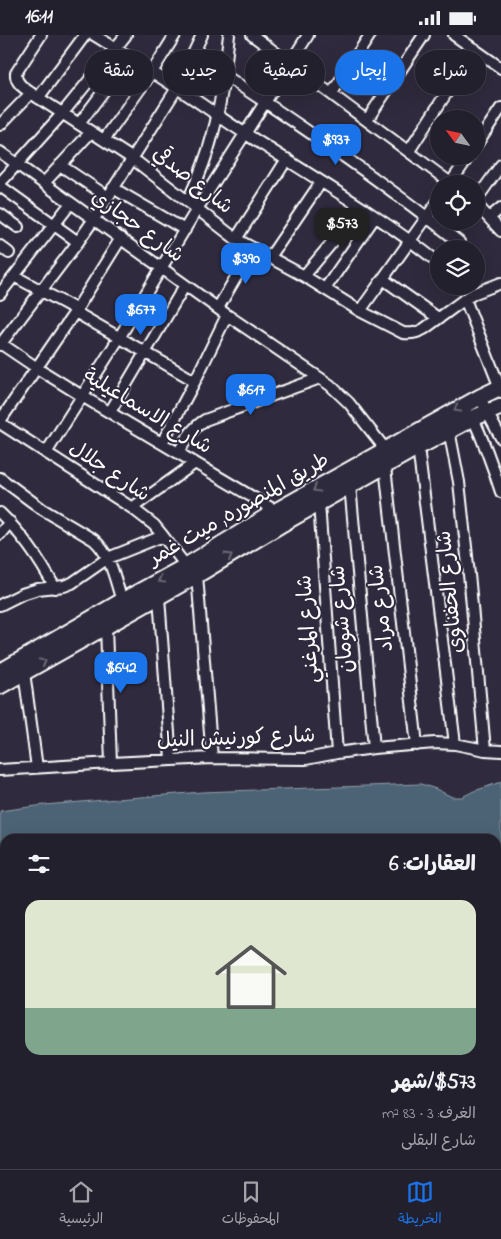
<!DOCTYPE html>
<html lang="ar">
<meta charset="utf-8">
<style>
body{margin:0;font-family:"Indie Flower","Playpen Sans Arabic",sans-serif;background:#2b2836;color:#f1f3f6;direction:rtl;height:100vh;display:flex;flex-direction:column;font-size:19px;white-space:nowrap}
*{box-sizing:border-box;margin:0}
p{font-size:16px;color:#a3a3aa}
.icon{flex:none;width:28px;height:28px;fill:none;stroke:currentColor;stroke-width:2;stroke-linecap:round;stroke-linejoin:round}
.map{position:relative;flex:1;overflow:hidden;direction:ltr}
.sheet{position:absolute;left:0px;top:799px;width:501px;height:336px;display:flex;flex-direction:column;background:#23202e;border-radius:15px 15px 0 0;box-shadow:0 5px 20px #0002,0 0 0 1px #403e4a;direction:rtl}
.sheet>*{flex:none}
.guide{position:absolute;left:15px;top:15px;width:471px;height:45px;direction:rtl;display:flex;gap:10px}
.needle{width:32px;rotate:303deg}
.controls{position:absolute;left:430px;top:75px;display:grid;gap:10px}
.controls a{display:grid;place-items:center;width:55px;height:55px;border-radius:50%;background:#23202e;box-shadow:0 5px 20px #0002,0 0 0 1px #403e4a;font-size:25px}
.price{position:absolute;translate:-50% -42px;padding:0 11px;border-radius:10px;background:#1a73e8;color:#fff;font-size:16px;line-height:32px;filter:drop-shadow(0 1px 2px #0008)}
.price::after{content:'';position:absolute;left:50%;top:30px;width:15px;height:11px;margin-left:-8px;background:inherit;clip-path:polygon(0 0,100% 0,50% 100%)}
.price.active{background:#222;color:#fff}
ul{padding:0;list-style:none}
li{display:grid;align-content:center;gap:10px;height:265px;padding:0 25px}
li span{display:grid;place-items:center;height:155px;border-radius:15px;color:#555}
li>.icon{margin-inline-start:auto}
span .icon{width:90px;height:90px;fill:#fffc;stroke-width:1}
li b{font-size:21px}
h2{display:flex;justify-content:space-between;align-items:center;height:60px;padding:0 25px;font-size:21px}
.pill{padding:0 18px;border-radius:22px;background:#23202e;box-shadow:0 5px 20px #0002,0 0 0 1px #403e4a;font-size:18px;line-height:45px}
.pill.active{background:#1a73e8;color:#fff}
.status{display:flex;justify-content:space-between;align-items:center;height:35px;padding:0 25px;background:#23202e;direction:ltr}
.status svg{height:14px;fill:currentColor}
.dock{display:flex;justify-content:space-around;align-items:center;height:70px;border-top:1px solid #403e4a;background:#23202e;font-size:14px;color:#a3a3aa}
.dock a{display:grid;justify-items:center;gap:2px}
.dock .active{color:#1a73e8}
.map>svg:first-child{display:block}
.water{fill:#4b6375;stroke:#93a1ac}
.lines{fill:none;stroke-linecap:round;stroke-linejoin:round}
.minor-casing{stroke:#fff;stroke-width:14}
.secondary-casing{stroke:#fff;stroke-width:19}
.minor{stroke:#2f2a3d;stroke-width:10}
.secondary{stroke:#2f2a3d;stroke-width:15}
.oneway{stroke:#6d6a77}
.labels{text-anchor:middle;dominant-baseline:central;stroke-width:4;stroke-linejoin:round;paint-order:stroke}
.street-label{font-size:21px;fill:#fff;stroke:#2f2a3d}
</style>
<div class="status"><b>16:11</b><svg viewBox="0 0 49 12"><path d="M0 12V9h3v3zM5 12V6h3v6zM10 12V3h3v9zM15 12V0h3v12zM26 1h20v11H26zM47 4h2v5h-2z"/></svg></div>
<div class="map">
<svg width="501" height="1134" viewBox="0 0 501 1134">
<rect width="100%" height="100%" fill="#2f2a3d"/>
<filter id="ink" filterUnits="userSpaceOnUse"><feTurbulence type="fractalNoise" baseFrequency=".02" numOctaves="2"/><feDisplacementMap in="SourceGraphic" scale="10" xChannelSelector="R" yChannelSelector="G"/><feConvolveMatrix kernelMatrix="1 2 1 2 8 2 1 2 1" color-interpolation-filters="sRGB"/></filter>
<g filter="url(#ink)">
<!-- water -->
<path class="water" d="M501,747V975H496V804H5V1103L0,1104V776L44,770L202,757L421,749L436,754L452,762H462L474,756Z"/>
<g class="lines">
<!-- minor casing -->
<g class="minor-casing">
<path id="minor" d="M94,0C122,17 149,35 177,53C201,68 223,85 246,99C311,141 379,180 439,228
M252,0L452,149
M454,0L501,33
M224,40C305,93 384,148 459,207
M31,58L133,124L236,204L304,241L360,276L403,298C411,299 417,298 424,294L465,264L475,258L501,248
M332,58L370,0
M38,63L85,0
M367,85L424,0
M79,89L129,22
M0,90L31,58C24,53 15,48 16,38L41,0
M104,105L152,37L175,0
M476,110L501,73
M409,116L475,14
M0,117L227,280L330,350L349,368L386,415
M60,130L108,162
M0,148L62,79L126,0
M44,148L91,97
M450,149L469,121
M0,151L78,207
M113,153L185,195
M476,165L501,130
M188,166C198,144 207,122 213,98C222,66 225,33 229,0
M476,169L501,196
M0,179L18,192
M489,183L501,173
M236,204L287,124
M0,211L9,218
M270,222L321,147
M14,241L77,275
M304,241L361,173
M383,244L438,283
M325,254L375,182
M0,259L71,168
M465,264L500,353L501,357
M218,273L253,213
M360,276L439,165
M75,277L195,346
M0,308L37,333L82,361L276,476
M0,310L78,207L94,184L177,53L202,0
M480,362L487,377L501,403
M110,377L185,250
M473,383C484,407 493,432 501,457
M0,386L75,277L121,203
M0,388L132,473L154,490L163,501L186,531
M449,395L459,447L470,549L485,715
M162,408L195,346L227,280
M418,412L455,709
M46,418L119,303L197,174L308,0
M179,418C185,404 192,393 205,385L320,343
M385,432L417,710
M0,443L42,474L94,505C111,520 115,545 122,566
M350,450L374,713
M319,468L337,718
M132,473L195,428
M0,478C23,500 40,525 55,553
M0,499L10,487
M197,540L212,723
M159,562L171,725
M0,570L22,559L38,554L64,551L72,548L108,523L163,501
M106,592L111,728
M24,637L37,733
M0,735L111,728L212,723L306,724L337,718L374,713L435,708L455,709L485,715L501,716"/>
</g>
<!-- secondary casing -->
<g class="secondary-casing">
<path id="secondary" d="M0,637L122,566L186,531L276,476L426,392L480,362L501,352
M0,651L197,540L280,490L418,412L473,383L501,372"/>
</g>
<!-- minor -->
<use href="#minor" class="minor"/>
<!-- secondary -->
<use href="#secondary" class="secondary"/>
</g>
<!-- one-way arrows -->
<defs><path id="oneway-chevron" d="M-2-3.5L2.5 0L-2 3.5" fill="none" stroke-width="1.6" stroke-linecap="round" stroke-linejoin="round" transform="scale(1.25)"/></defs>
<g class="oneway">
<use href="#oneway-chevron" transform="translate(457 374) rotate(151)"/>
<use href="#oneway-chevron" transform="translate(316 454) rotate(151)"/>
<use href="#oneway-chevron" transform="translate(229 521) rotate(-31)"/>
<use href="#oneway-chevron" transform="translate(161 545) rotate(151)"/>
<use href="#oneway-chevron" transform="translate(43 627) rotate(-29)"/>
</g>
</g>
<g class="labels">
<!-- street labels -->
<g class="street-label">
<text transform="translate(192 146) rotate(38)">شارع صدقي</text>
<text transform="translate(137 192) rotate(36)">شارع حجازي</text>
<text transform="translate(147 377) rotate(31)">شارع الاسماعيلية</text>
<text transform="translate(109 437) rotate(34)">شارع جلال</text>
<text transform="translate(239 475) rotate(-30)">طريق المنصوره, ميت غمر</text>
<text transform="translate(451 557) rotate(-96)">شارع الحفناوى</text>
<text transform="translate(382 573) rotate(-97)">شارع مراد</text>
<text transform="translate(343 584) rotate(-95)">شارع شومان</text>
<text transform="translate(309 594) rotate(-94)">شارع المرغني</text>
<text transform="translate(236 704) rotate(-2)">شارع كورنيش النيل</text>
</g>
</g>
</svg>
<div class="controls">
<a><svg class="needle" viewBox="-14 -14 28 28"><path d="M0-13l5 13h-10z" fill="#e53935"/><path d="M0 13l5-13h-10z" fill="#a3a3aa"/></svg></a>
<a><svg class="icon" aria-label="locate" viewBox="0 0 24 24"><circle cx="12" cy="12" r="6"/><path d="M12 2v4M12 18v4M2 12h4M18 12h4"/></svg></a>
<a><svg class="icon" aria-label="layers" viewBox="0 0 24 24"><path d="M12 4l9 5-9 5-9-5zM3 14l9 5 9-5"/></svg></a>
</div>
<b class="price" style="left:336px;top:131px">$937</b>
<b class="price active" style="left:342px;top:215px">$573</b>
<b class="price" style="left:246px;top:250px">$390</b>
<b class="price" style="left:141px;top:301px">$677</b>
<b class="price" style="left:251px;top:381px">$617</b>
<b class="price" style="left:121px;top:659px">$642</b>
<div class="guide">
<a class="pill">شراء</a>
<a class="pill active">إيجار</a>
<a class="pill">تصفية</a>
<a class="pill">جديد</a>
<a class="pill">شقة</a>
</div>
<section class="sheet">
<h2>العقارات: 6<svg class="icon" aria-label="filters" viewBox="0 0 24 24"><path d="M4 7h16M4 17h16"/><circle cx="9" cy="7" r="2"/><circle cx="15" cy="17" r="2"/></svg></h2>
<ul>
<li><span style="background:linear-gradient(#dfe7d0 70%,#7fa58c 0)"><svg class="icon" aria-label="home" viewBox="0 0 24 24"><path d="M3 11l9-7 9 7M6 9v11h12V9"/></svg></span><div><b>$573/شهر</b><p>الغرف: 3 · 83 m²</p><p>شارع البقلى</p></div></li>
</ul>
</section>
</div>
<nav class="dock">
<a class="active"><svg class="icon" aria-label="map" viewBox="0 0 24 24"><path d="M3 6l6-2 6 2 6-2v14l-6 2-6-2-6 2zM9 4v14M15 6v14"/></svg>الخريطة</a>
<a><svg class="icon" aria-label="saved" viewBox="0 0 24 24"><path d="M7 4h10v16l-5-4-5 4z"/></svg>المحفوظات</a>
<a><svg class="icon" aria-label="home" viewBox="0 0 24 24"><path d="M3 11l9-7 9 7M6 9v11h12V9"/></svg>الرئيسية</a>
</nav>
